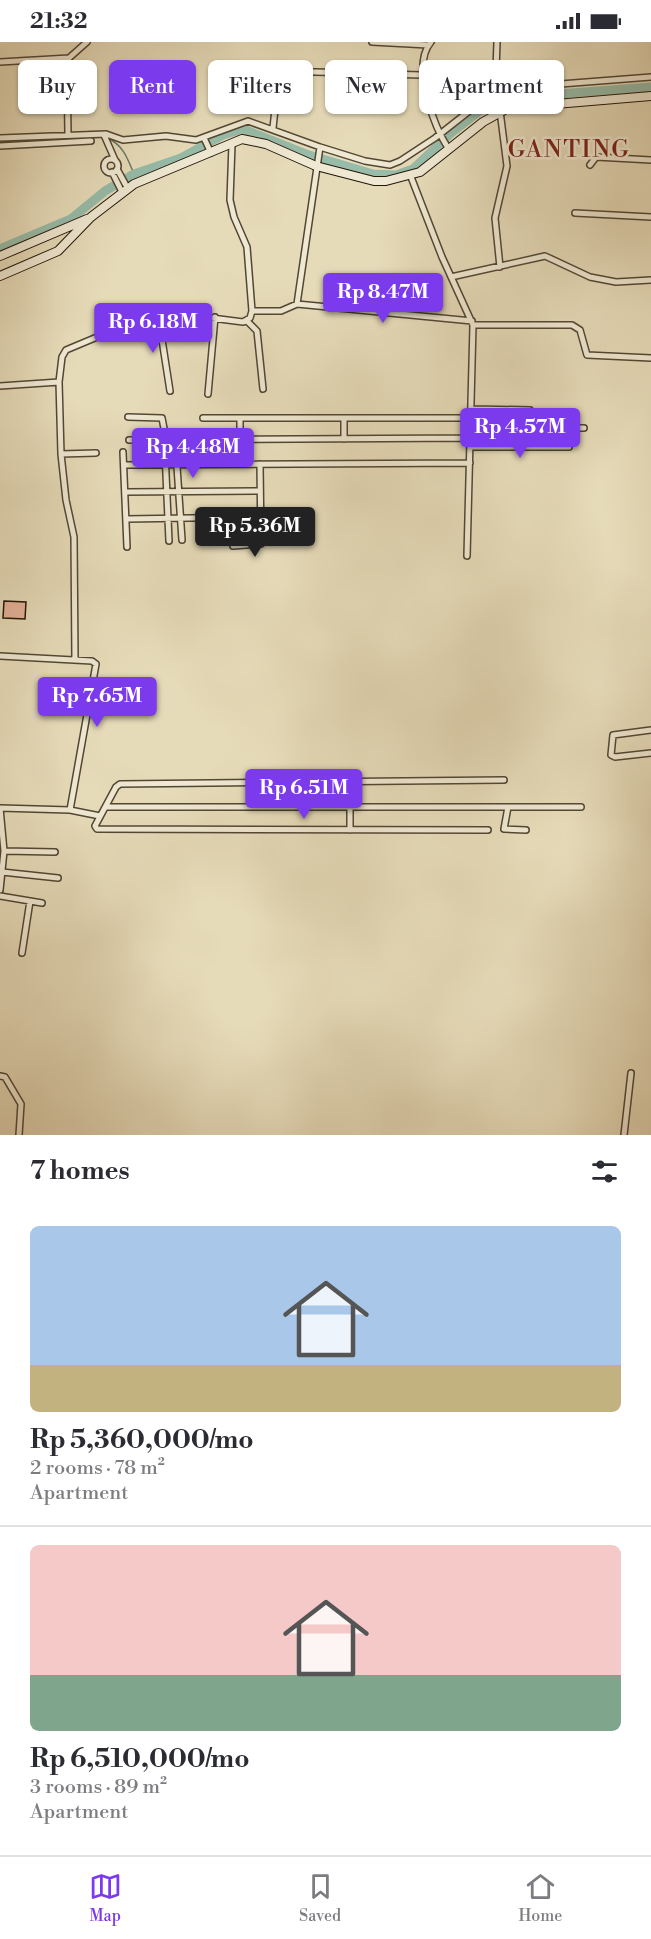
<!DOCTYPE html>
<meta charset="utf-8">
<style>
body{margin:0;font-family:"Libre Bodoni",serif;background:#f2f2f3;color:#2b2b33;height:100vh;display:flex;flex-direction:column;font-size:22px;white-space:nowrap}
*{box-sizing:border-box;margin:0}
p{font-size:20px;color:#7c7c81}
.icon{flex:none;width:33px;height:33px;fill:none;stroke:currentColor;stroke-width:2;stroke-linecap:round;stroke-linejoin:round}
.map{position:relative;height:1093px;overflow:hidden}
.drawer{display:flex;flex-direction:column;background:#fff;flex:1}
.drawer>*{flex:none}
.banner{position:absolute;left:18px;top:18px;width:615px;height:54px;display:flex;gap:12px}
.price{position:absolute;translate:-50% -51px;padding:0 14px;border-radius:6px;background:#7c3aed;color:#fff;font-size:20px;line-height:39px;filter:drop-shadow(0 2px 3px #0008)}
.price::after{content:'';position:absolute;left:50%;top:36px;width:18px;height:14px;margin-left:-9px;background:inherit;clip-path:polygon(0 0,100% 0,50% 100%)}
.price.on{background:#222;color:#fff}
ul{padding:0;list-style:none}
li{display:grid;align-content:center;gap:12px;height:318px;padding:0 30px}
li+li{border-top:2px solid #e1e1e2}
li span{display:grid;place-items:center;height:186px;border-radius:9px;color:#555}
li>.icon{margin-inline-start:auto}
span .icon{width:108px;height:108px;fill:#fffc;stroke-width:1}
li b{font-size:26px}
h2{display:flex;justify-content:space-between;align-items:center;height:72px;padding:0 30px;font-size:26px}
.tag{padding:0 21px;border-radius:9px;background:#fff;box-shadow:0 2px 4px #0004;font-size:21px;line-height:54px}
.tag.on{background:#7c3aed;color:#fff}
.status{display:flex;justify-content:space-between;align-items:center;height:42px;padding:0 30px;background:#fff;direction:ltr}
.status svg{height:16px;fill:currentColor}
.tabs{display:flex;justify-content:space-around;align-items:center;height:84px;border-top:2px solid #e1e1e2;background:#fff;font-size:16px;color:#7c7c81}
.tabs a{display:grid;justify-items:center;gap:3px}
.tabs .on{color:#7c3aed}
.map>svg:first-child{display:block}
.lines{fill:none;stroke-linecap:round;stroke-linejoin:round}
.stream{stroke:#687a68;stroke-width:1.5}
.river{stroke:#97bca9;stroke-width:9}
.building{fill:#e6b29a;stroke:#211607;stroke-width:1.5}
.street-casing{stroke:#524734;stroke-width:8}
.secondary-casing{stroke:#211607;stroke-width:10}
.street{stroke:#efe8d2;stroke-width:5}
.secondary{stroke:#efe8d2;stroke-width:8}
.labels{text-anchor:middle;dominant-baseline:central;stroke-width:5;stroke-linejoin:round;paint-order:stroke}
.quarter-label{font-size:24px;letter-spacing:1.5px;fill:#7a1f14;stroke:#efe8d2}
</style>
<div class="status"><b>21:32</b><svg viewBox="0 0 49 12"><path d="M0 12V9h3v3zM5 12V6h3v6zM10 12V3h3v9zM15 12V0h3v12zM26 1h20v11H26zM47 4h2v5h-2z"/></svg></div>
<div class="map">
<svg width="651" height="1093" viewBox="0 0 651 1093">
<rect width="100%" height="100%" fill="#e6dbb9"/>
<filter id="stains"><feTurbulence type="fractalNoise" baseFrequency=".00333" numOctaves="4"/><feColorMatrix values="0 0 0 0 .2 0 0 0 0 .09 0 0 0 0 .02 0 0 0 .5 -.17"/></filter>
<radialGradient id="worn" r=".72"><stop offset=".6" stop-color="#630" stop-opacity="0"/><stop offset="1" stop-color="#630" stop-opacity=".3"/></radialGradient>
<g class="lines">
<!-- stream -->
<path class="stream" d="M109,97C124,104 128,118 134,132
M0,99L60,96"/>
<!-- river -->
<path class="river" d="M0,207L71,177L105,149L134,132L181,116L223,93L243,87L306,112L373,132L396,133L413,127L451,91L489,62L505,56L651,45"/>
</g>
<!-- building -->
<path class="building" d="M4,559L26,560L25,577L3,576Z"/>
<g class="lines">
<!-- street casing -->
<g class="street-casing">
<path id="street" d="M372,0L428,3
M431,0C411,23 433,85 449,107
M0,20L69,16
M248,28L421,33
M496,29L497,0
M273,86L279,29
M68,93L67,22L69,16L87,0
M104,93L115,118
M0,96L106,92L123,98L166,94L196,98L248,79L320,105L365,119L390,123L400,119L435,96L482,59L509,46L651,35
M204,96L211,111
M0,104L91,99
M104 124a7 7 0 1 1 14 0a7 7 0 1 1-14 0Z
M590,123L596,115L651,118
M117,127L128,147
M112,130L122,150
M411,135L442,215L473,283L467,514
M575,171L651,175
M500,225L495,176L507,124L500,69
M451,235L545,214L590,235L616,240L651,238
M297,262L472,279
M297,262L320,105
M252,269H281L297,262
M158,272L170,349
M247,279L257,289L263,347
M473,283H572L580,288L587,313L651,316
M0,344L59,340
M208,352L215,275
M472,367L530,368
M128,375L162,376L166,397
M203,376H472
M344,376V397
M472,385L584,386
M240,397V376
M129,398L471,396
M471,405H569
M123,410L127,505
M165,410L169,499
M176,410L182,498
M61,412L96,411
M124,423L470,421
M126,450L260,449
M126,477L260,475
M233,504L261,502L260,422
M0,614L92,619L96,622L70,768
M75,618L74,495L66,458L61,412L59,340L62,315L66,308L133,280L165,270L243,280L250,276L252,269L247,205L234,175L230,158L232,102
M651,688L613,693L611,713L615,715L651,711
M350,739V788
M106,765H581
M508,765L504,787L526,788
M488,788L97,787L95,784L116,745L120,742L504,738
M4,809L55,810
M2,830L58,836
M0,848L4,809L0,766L70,768L100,774
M0,854L42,861
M22,911L30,859
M0,1034L5,1035L21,1062L19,1093
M624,1093L631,1031"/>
</g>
<!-- secondary casing -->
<g class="secondary-casing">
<path id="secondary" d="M0,214L87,177
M0,234L58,209L91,175L134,142L242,97L266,102L316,124L374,139H386L420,130L483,80L508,66L651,54"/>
</g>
<!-- street -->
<use href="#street" class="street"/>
<!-- secondary -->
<use href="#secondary" class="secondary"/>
</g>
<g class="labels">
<!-- quarter labels -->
<g class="quarter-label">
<text x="569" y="108">GANTING</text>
</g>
</g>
<rect width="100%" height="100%" filter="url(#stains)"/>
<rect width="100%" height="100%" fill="url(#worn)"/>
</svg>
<b class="price" style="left:383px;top:282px">Rp 8.47M</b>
<b class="price" style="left:153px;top:312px">Rp 6.18M</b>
<b class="price" style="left:520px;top:417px">Rp 4.57M</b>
<b class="price" style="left:193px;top:437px">Rp 4.48M</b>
<b class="price on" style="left:255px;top:516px">Rp 5.36M</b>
<b class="price" style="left:97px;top:686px">Rp 7.65M</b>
<b class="price" style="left:304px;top:778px">Rp 6.51M</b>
<div class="banner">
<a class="tag">Buy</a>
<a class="tag on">Rent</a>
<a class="tag">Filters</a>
<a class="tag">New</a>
<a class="tag">Apartment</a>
</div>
</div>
<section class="drawer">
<h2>7 homes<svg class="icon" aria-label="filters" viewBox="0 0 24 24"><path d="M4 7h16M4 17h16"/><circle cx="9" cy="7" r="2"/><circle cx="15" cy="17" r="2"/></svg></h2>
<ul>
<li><span style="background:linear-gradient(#a9c7e8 75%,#c2b280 0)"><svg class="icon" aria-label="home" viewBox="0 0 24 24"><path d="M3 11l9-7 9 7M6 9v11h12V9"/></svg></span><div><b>Rp 5,360,000/mo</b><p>2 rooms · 78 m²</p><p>Apartment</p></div></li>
<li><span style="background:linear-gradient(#f6c9c9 70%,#7fa58c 0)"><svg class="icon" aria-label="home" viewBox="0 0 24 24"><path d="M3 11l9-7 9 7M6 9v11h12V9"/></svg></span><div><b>Rp 6,510,000/mo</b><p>3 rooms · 89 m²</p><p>Apartment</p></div></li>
</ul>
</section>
<nav class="tabs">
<a class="on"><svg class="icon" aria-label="map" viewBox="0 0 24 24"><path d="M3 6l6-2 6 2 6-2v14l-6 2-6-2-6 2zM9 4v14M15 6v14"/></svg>Map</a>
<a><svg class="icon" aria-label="saved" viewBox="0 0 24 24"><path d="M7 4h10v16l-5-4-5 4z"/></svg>Saved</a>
<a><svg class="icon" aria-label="home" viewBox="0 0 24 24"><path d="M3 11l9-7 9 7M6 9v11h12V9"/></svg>Home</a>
</nav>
